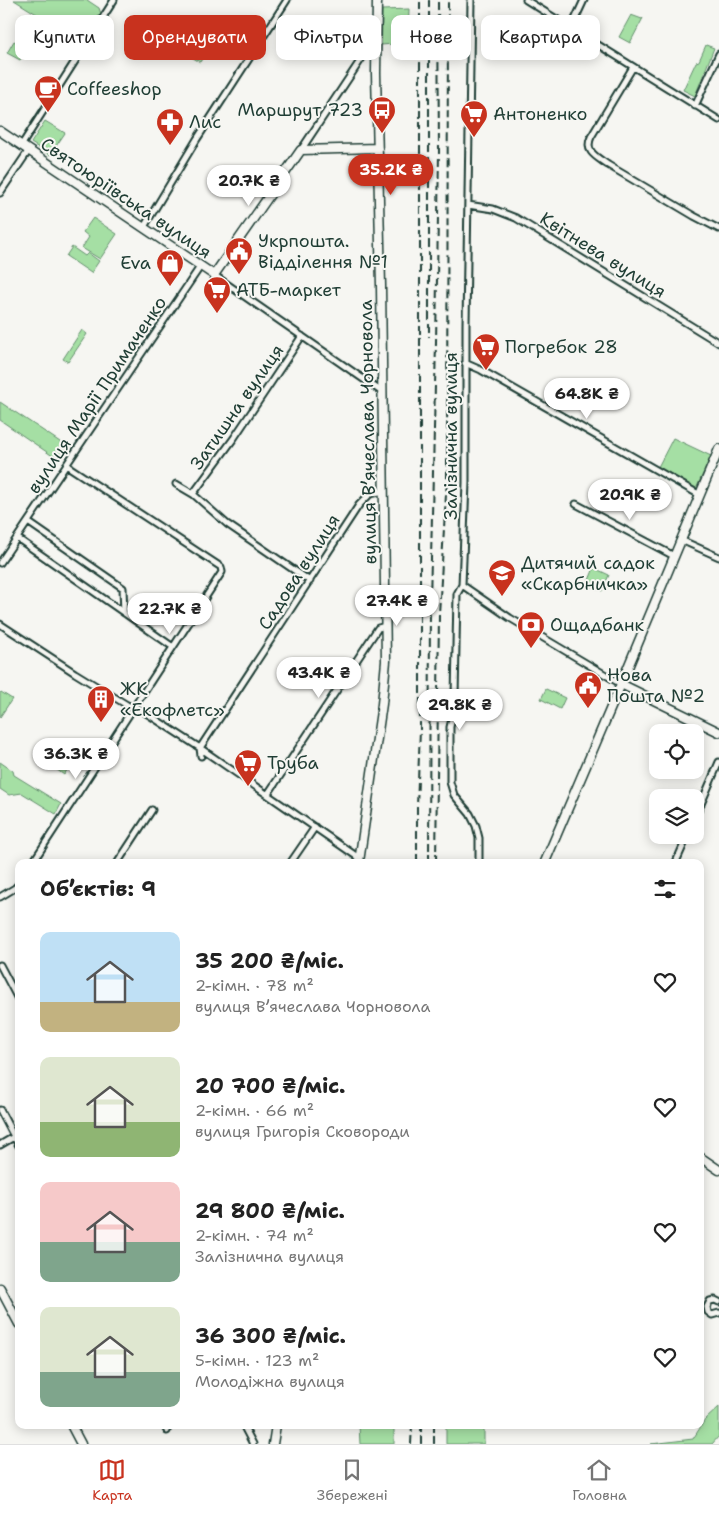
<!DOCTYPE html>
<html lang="uk">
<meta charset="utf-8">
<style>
body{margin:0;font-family:"Shantell Sans",sans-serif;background:#f6f6f6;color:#222;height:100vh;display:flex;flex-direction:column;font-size:19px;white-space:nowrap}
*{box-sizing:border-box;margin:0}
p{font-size:16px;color:#767676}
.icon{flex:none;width:28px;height:28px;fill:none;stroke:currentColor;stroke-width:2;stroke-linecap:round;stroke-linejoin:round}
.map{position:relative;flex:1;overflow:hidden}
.details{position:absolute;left:15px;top:859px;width:689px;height:570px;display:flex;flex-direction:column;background:#fff;border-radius:10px;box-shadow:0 2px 12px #0003}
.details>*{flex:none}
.banner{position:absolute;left:15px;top:15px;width:690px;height:45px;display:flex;gap:10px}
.fabs{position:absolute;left:649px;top:724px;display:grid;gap:10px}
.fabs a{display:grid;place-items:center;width:55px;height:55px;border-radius:10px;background:#fff;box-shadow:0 2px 12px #0003;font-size:25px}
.price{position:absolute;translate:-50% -42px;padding:0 11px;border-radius:18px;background:#fff;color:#222;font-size:16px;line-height:32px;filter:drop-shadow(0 1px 2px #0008)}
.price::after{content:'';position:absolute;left:50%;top:30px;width:15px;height:11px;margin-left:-8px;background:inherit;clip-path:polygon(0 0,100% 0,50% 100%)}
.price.current{background:#c8321e;color:#fff}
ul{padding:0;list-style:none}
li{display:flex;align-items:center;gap:15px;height:125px;padding:0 25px}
li span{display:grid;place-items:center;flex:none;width:140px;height:100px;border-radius:10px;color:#555}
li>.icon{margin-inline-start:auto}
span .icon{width:60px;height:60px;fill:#fffc;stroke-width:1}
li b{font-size:21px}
h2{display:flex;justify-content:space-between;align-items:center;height:60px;padding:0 25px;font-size:21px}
.tag{padding:0 18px;border-radius:10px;background:#fff;box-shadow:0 2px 12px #0003;font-size:18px;line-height:45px}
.tag.current{background:#c8321e;color:#fff}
.dock{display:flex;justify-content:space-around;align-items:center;height:70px;border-top:1px solid #e0e0e0;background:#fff;font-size:14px;color:#767676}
.dock a{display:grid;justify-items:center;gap:2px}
.dock .current{color:#c8321e}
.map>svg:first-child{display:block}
.green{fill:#a5dfa4;stroke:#628e6c}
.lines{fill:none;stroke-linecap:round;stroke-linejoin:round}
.street-casing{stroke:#1f3d34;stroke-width:9}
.secondary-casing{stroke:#1f3d34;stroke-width:11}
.street{stroke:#f6f6f2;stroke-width:5}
.secondary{stroke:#f6f6f2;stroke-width:8}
.rail{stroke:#1f3d34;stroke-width:2;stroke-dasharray:8 4;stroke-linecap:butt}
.labels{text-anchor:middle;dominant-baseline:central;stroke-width:4;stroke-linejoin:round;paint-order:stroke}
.poi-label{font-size:18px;fill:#1f3d34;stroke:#f6f6f2;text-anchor:start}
.street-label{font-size:18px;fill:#1f3d34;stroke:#f6f6f2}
</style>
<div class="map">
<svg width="719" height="1444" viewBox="0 0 719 1444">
<rect width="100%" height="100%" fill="#f6f6f2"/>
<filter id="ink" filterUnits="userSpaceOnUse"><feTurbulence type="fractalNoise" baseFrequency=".02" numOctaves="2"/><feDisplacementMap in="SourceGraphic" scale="10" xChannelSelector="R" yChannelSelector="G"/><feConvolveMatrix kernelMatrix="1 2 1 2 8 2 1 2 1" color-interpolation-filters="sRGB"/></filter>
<g filter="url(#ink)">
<!-- green -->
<path class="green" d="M14,0H87L99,8L101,14L94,26L89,28L80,41Z
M409,9L408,43L381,45L382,10Z
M631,15L642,19L643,18L630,43L619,37Z
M202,28L216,37L200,62L186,54Z
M14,41L27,48L20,60L7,53Z
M706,45L714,48L695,96L683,90L696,62L699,61Z
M45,121L65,133L50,155L31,143Z
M93,218L117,234L100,259L82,248L89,237L83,232Z
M72,247L85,256L88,253L99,261L91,273L66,256Z
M82,330L87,334L68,362L63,359Z
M0,402L66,446C67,453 64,457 57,459L0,420Z
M673,438L711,456L696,489L674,479L675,476L658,467Z
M594,568L609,575L602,591L587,585Z
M546,689L565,698L560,709L541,699Z
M1,692L12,699L0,717V693Z
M64,757L72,762L64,775L56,769Z
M0,762L13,771L14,775L61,804L56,814L22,793L9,795L0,789Z
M719,1407V1436L712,1444H651L693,1439L705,1420Z
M359,1425H394V1444H360Z
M446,1425H484V1444H446Z"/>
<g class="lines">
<!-- street casing -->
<g class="street-casing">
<path id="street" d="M471,0L466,325V483L462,585L457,594L455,697L454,711L450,727V782L454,795L470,814L476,826L479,838V862
M526,0L719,120
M571,28L584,0
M633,67L591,137C584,152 597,157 608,165L694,216L719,229
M695,106L719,54
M21,146L114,0
M301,150L370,46L376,42
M0,193L29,150
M468,205L493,209L516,218L719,343
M144,227L197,139L287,0
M214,275L382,392
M465,363L481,370L700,495
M176,484L193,494L227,524L310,581
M193,494L234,438L302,336
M576,504L674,556
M28,522L123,588L124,613
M17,538L173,647
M681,540L719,557
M0,563L200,267
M462,585L510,618L621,684
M0,624L75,673L127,705L143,711L200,748L359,858
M201,756L200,748L359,505L370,494L384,491
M268,794L378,628L386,626
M695,818L719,762
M33,862L222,572L221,567L66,465
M118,862L152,810
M291,862L315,827
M676,862L688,835
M0,897L15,888L19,884
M0,965L19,1001
M0,1110L19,1146
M0,1145L19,1134
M719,1302L715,1300L710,1301L707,1307L708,1312L712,1315L719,1313
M164,1425L167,1431
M243,1425L253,1444"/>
</g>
<!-- secondary casing -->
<g class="secondary-casing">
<path id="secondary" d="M0,131L214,275L301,150L378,148
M621,684L719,732
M359,862L382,704L386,661L381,286L376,73L377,0
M545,862L621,684L719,449
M700,1157L719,1170
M0,1288L19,1324
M71,1425L81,1444
M273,1444L276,1425"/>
</g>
<!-- street -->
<use href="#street" class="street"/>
<!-- secondary -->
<use href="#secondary" class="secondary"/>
<!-- rail -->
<path class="rail" d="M429,0V337
M417,862V806L420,730V0
M429,862L430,602L436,342L439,152L438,0
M436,862L439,614L447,477L448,0
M411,1444L412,1425
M421,1444V1425
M434,1444V1425"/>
</g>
</g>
<!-- icons -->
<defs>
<g id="cafe-pin" transform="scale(1.4375)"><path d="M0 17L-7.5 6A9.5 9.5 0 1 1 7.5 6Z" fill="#c8321e" stroke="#f6f6f2"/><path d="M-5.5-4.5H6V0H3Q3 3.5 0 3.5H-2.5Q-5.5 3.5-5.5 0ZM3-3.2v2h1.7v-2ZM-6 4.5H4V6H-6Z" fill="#fff"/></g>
<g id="bus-pin" transform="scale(1.4375)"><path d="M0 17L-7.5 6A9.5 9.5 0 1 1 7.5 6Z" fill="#c8321e" stroke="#f6f6f2"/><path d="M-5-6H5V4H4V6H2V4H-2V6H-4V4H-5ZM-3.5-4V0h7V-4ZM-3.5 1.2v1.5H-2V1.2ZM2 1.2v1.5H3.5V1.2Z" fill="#fff"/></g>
<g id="supermarket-pin" transform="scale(1.4375)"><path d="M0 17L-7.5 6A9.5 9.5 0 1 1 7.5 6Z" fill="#c8321e" stroke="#f6f6f2"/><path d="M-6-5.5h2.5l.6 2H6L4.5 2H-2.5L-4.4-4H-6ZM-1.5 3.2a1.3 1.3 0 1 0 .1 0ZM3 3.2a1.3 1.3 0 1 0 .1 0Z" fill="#fff"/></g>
<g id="pharmacy-pin" transform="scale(1.4375)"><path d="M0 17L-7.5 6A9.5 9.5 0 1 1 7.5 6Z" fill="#c8321e" stroke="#f6f6f2"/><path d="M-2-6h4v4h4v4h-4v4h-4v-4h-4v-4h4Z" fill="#fff"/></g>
<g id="civic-pin" transform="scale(1.4375)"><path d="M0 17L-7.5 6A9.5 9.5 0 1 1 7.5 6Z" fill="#c8321e" stroke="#f6f6f2"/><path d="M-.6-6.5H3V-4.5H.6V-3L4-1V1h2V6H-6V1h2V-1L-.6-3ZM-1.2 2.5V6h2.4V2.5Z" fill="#fff"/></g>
<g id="shop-pin" transform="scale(1.4375)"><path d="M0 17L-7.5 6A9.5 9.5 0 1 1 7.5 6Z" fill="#c8321e" stroke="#f6f6f2"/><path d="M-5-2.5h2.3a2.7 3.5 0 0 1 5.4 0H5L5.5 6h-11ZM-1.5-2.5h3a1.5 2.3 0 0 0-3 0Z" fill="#fff"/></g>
<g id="school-pin" transform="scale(1.4375)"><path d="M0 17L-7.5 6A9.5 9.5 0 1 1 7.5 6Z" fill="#c8321e" stroke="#f6f6f2"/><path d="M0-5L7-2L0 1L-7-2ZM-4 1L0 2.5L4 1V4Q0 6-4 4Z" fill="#fff"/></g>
<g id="bank-pin" transform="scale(1.4375)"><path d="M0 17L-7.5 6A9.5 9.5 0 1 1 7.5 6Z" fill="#c8321e" stroke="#f6f6f2"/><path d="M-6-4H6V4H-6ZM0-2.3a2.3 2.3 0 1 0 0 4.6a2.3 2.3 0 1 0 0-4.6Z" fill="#fff"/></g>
<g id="building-pin" transform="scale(1.4375)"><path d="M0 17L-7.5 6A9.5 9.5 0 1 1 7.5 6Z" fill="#c8321e" stroke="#f6f6f2"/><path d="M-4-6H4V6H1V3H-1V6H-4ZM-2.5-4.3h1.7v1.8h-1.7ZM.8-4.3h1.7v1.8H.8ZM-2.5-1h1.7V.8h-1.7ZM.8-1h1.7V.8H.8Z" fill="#fff"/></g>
</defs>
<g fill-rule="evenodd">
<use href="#cafe-pin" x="48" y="89"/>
<use href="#bus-pin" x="382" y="110"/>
<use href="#supermarket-pin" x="474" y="114"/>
<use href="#pharmacy-pin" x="170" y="122"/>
<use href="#civic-pin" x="239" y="251"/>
<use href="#shop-pin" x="170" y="263"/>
<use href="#supermarket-pin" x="217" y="290"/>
<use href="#supermarket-pin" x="486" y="347"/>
<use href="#school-pin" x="502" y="573"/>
<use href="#bank-pin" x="531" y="625"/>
<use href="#civic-pin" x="588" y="685"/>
<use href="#building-pin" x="101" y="699"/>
<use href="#supermarket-pin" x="248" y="763"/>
</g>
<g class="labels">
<!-- poi labels -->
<g class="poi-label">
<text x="67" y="89">Coffeeshop</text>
<text x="363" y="110" text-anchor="end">Маршрут 723</text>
<text x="493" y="114">Антоненко</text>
<text x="189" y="122">Лис</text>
<text x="258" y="241">Укрпошта.<tspan x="258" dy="21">Відділення №1</tspan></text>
<text x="151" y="263" text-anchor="end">Eva</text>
<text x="236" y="290">АТБ-маркет</text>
<text x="505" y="347">Погребок 28</text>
<text x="521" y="563">Дитячий садок<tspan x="521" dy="21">«Скарбничка»</tspan></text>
<text x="550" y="625">Ощадбанк</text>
<text x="607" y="675">Нова<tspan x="607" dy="21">Пошта №2</tspan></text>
<text x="120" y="689">ЖК<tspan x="120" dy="21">«Екофлетс»</tspan></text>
<text x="267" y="763">Труба</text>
</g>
<!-- street labels -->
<g class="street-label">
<text transform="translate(126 198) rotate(34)">Святоюріївська вулиця</text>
<text transform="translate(603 255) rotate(32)">Квітнева вулиця</text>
<text transform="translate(97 395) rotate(-56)">вулиця Марії Примаченко</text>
<text transform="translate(237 407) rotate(-55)">Затишна вулиця</text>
<text transform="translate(368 432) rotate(-91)">вулиця Вʼячеслава Чорновола</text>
<text transform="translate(451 436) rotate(-90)">Залізнична вулиця</text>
<text transform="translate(299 572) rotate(-57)">Садова вулиця</text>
</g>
</g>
</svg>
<div class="fabs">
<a><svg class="icon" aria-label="locate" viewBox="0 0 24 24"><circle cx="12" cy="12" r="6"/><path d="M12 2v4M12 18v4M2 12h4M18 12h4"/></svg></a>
<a><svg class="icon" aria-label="layers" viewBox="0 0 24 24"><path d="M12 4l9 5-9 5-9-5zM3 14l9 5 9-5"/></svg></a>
</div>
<b class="price current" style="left:391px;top:196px">35.2K ₴</b>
<b class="price" style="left:249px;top:207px">20.7K ₴</b>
<b class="price" style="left:587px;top:420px">64.8K ₴</b>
<b class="price" style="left:630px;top:521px">20.9K ₴</b>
<b class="price" style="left:397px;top:627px">27.4K ₴</b>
<b class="price" style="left:170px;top:635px">22.7K ₴</b>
<b class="price" style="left:319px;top:699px">43.4K ₴</b>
<b class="price" style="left:460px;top:731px">29.8K ₴</b>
<b class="price" style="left:76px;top:780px">36.3K ₴</b>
<div class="banner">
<a class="tag">Купити</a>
<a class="tag current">Орендувати</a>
<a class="tag">Фільтри</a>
<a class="tag">Нове</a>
<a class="tag">Квартира</a>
</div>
<section class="details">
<h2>Об’єктів: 9<svg class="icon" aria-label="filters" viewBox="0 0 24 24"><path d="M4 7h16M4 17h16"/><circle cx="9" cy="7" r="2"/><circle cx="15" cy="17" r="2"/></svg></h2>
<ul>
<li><span style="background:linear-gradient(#bfe0f5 70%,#c2b280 0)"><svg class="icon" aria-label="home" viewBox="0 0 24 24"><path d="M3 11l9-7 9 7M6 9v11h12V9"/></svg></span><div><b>35 200 ₴/міс.</b><p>2-кімн. · 78 m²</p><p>вулиця Вʼячеслава Чорновола</p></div><svg class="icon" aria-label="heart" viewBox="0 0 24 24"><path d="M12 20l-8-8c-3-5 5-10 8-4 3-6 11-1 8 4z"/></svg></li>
<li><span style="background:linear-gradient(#dfe7d0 65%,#8fb573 0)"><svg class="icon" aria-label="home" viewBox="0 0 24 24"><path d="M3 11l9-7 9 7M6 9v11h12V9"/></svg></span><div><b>20 700 ₴/міс.</b><p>2-кімн. · 66 m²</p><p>вулиця Григорія Сковороди</p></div><svg class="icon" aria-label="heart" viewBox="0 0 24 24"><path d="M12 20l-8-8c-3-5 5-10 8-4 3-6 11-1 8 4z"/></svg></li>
<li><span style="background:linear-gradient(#f6c9c9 60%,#7fa58c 0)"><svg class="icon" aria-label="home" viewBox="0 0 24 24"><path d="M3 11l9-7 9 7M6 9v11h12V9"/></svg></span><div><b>29 800 ₴/міс.</b><p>2-кімн. · 74 m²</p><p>Залізнична вулиця</p></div><svg class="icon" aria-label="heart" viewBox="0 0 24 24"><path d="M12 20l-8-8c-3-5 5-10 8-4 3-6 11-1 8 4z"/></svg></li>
<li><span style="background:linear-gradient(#dfe7d0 65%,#7fa58c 0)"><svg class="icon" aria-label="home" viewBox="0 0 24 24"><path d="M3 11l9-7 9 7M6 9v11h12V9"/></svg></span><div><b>36 300 ₴/міс.</b><p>5-кімн. · 123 m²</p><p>Молодіжна вулиця</p></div><svg class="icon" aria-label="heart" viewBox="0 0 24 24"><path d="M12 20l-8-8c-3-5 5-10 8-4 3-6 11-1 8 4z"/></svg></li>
</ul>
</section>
</div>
<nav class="dock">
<a class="current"><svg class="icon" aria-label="map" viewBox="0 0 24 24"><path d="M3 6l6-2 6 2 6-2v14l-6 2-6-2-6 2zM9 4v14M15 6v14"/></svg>Карта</a>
<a><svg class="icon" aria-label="saved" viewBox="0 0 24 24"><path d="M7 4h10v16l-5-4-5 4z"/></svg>Збережені</a>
<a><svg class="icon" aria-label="home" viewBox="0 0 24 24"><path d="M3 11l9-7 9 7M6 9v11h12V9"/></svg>Головна</a>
</nav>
